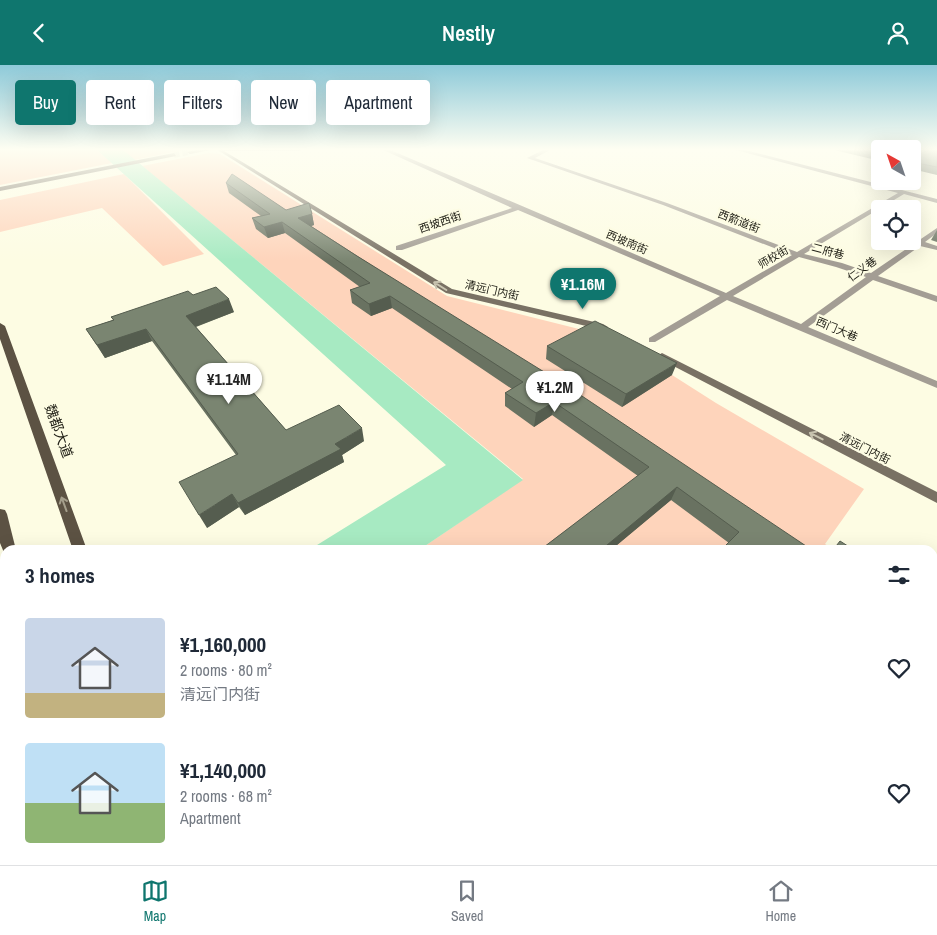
<!DOCTYPE html>
<meta charset="utf-8">
<style>
body{margin:0;font-family:"Archivo Narrow","Noto Sans SC",sans-serif;background:#f2f2f3;color:#1f2937;height:100vh;display:flex;flex-direction:column;font-size:19px;white-space:nowrap}
*{box-sizing:border-box;margin:0}
p{font-size:16px;color:#747a83}
.icon{flex:none;width:28px;height:28px;fill:none;stroke:currentColor;stroke-width:2;stroke-linecap:round;stroke-linejoin:round}
.map{position:relative;flex:1;overflow:hidden}
.details{position:absolute;left:0px;top:480px;width:938px;height:320px;display:flex;flex-direction:column;background:#fff;border-radius:15px 15px 0 0;box-shadow:0 5px 20px #0002}
.details>*{flex:none}
.top-card{position:absolute;left:15px;top:15px;width:500px;height:45px;display:flex;gap:10px}
.needle{width:32px;rotate:320deg}
.fabs{position:absolute;left:871px;top:75px;display:grid;gap:10px}
.fabs a{display:grid;place-items:center;width:50px;height:50px;border-radius:5px;background:#fff;box-shadow:0 5px 20px #0002;font-size:25px}
.price{position:absolute;translate:-50% -42px;padding:0 11px;border-radius:18px;background:#fff;color:#222;font-size:16px;line-height:32px;filter:drop-shadow(0 1px 2px #0008)}
.price::after{content:'';position:absolute;left:50%;top:30px;width:15px;height:11px;margin-left:-8px;background:inherit;clip-path:polygon(0 0,100% 0,50% 100%)}
.price.selected{background:#0f766e;color:#fff}
ul{padding:0;list-style:none}
li{display:flex;align-items:center;gap:15px;height:125px;padding:0 25px}
li span{display:grid;place-items:center;flex:none;width:140px;height:100px;border-radius:5px;color:#555}
li>.icon{margin-inline-start:auto}
span .icon{width:60px;height:60px;fill:#fffc;stroke-width:1}
li b{font-size:21px}
h2{display:flex;justify-content:space-between;align-items:center;height:60px;padding:0 25px;font-size:21px}
.pill{padding:0 18px;border-radius:5px;background:#fff;box-shadow:0 5px 20px #0002;font-size:18px;line-height:45px}
.pill.selected{background:#0f766e;color:#fff}
header{display:flex;justify-content:space-between;align-items:center;height:65px;padding:0 25px;background:#0f766e;color:#fff;font-size:22px;font-weight:600}
.dock{display:flex;justify-content:space-around;align-items:center;height:70px;border-top:1px solid #e0e1e3;background:#fff;font-size:14px;color:#747a83}
.dock a{display:grid;justify-items:center;gap:2px}
.dock .selected{color:#0f766e}
.map>svg:first-child{display:block}
.green{fill:#fed4bb}
.water{fill:#a7eac2}
.lines{fill:none;stroke-linecap:round;stroke-linejoin:round}
.secondary-tunnel{stroke:#d1d0ba;stroke-width:5.5;stroke-dasharray:5.5 3;stroke-linecap:butt}
.street{fill:#a39d94;fill-rule:evenodd}
.secondary{fill:#797164;fill-rule:evenodd}
.primary{fill:#5c5243;fill-rule:evenodd}
.wall{fill:#697261}
.shaded-wall{fill:#555d4f}
.building{fill:#7a8571;stroke:#555d4f}
.oneway{stroke:#c8c4b0}
.oneway2{stroke:#a49e8b}
.labels{text-anchor:middle;dominant-baseline:central;stroke-width:4.5;stroke-linejoin:round;paint-order:stroke}
.far-street-label{font-size:11px;fill:#222118;stroke:#fdfce3}
.street-label{font-size:14px;fill:#222118;stroke:#fdfce3}
</style>
<header><svg class="icon" aria-label="back" viewBox="0 0 24 24"><path d="M15 5l-7 7 7 7"/></svg>Nestly<svg class="icon" aria-label="person" viewBox="0 0 24 24"><circle cx="12" cy="8" r="4"/><path d="M4 21q1-7 8-7t8 7"/></svg></header>
<div class="map">
<svg width="937" height="800" viewBox="0 0 937 800">
<rect width="100%" height="100%" fill="#fdfce3"/>
<!-- green -->
<path class="green" d="M0,84H96L112,98L0,120Z
M121,84H188L134,95Z
M209,88L220,89L447,231L583,265L672,310L716,338L864,424L825,479L834,485H419L523,414L142,101Z
M124,109L204,189L163,201L102,143L0,167V135Z
M933,547L937,550V800H563L560,795H932Z"/>
<!-- water -->
<path class="water" d="M96,84H122L523,415L419,485H309L446,400Z
M452,795H560L563,800H456Z"/>
<g class="lines">
<!-- secondary-tunnel -->
<path class="secondary-tunnel" d="M174,90L190,87"/>
<!-- street -->
<path class="street" d="M381,84H388L726,228L792,190L663,140L527,93L545,84H552L535,93L667,138L797,187L898,128L732,84H741L937,134V138L904,129L804,189L842,198L871,208L937,163V168L925,177L937,181V185L920,181L878,211L937,231V237L873,215L808,262L937,316V323L727,235L655,277H649V273L720,231L518,145L402,185H396V181L512,143ZM799,192L836,202L866,212L801,259L733,231Z"/>
<!-- secondary -->
<path class="secondary" d="M201,84H302L299,86H224L452,224L603,259L608,262L603,265L446,228L216,84L190,89L187,87Z
M174,88L176,91L0,126V122Z
M662,288L937,427V438L658,293L657,291Z"/>
<!-- primary -->
<path class="primary" d="M0,258L5,261L87,485H73L0,274Z
M0,444L5,445L7,449L16,485H5V490L0,478Z
M80,795H102L103,800H81Z
M180,795H202L204,800H182Z"/>
</g>
<!-- wall -->
<path class="wall" d="M830,84H880V96Z
M912,84H937V110L912,104Z
M226,118L286,145L312,149L314,160L311,161L812,485L729,478L671,435L611,485H540L638,411L552,350L534,362L505,341V328L512,324L392,243L371,251L352,238L350,225L360,222L285,168L268,173L256,164L252,153L261,151L229,128Z
M937,165V177L931,175Z
M193,230L234,247L196,262L286,365L364,376L342,390L344,397L245,450L239,442L207,463L236,390L152,276L105,293L86,264L113,255L111,252Z
M547,281L672,310L622,342L546,294Z
M932,533L937,536V635L932,632Z
M932,681H937V768H932Z
M667,795H799L804,800H672Z"/>
<!-- shaded-wall -->
<path class="shaded-wall" d="M312,149L314,160L301,164L298,153Z
M282,157L285,168L268,173L264,162Z
M390,231L392,243L371,251L369,239Z
M229,234L234,247L192,263L186,251Z
M146,264L152,276L105,293L97,280Z
M677,298L672,310L622,342L626,329Z
M554,337L552,350L534,362L536,348Z
M362,363L364,376L342,390L344,397L245,450L238,438L335,379Z
M677,422L671,435L611,485H601Z
M232,429L239,442L207,463L199,450Z"/>
<!-- building -->
<path class="building" d="M859,84H880V89Z
M912,84H937V102L912,97Z
M232,109L286,145L309,138L312,149L298,153L357,191L570,323L812,485H721L739,467L677,422L601,485H540L649,402L554,337L536,348L505,328L523,317L390,231L369,239L350,225L370,218L282,157L264,162L252,153L270,149L226,118Z
M216,222L229,234L186,251L286,365L339,340L362,363L335,379L341,384L238,438L232,429L199,450L179,417L238,389L146,264L97,280L86,264L114,255L111,252L188,226L193,230Z
M595,256L677,298L626,329L547,281Z
M840,476L854,485H833Z
M932,533L937,536V613L932,610Z
M932,681H937V761H935L932,755Z
M680,795H799L804,800H685Z"/>
<!-- one-way arrows -->
<defs><path id="oneway-shaft" d="M-6 0H5M1.5-3L5.5 0L1.5 3" fill="none" stroke-width="1.6" stroke-linecap="round" stroke-linejoin="round" transform="scale(1.25)"/></defs>
<g class="oneway">
<use href="#oneway-shaft" transform="translate(440 221) rotate(-148)"/>
<use href="#oneway-shaft" transform="translate(816 371) rotate(-153)"/>
</g>
<use class="oneway2" href="#oneway-shaft" transform="translate(64 439) rotate(-110)"/>
<!-- sky -->
<linearGradient id="sky" x2="0" y2="1"><stop stop-color="#8ecad9"/><stop offset="0.43" stop-color="#fefef2"/><stop offset="1" stop-color="#fefef2" stop-opacity="0"/></linearGradient>
<rect width="937" height="196" fill="url(#sky)"/>
<g class="labels">
<!-- far-street labels -->
<g class="far-street-label">
<text transform="translate(739 156) rotate(21)">西箭道街</text>
<text transform="translate(440 157) rotate(-19)">西坡西街</text>
<text transform="translate(627 177) rotate(23)">西坡南街</text>
<text transform="translate(828 186) rotate(15)">二府巷</text>
<text transform="translate(773 192) rotate(-30)">师校街</text>
<text transform="translate(862 204) rotate(-36)">仁义巷</text>
<text transform="translate(492 225) rotate(13)">清远门内街</text>
<text transform="translate(837 264) rotate(23)">西门大巷</text>
<text transform="translate(865 383) rotate(27)">清远门内街</text>
</g>
<!-- street labels -->
<g class="street-label">
<text transform="translate(59 366) rotate(70)">魏都大道</text>
</g>
</g>
</svg>
<div class="fabs">
<a><svg class="needle" viewBox="-14 -14 28 28"><path d="M0-13l5 13h-10z" fill="#e53935"/><path d="M0 13l5-13h-10z" fill="#747a83"/></svg></a>
<a><svg class="icon" aria-label="locate" viewBox="0 0 24 24"><circle cx="12" cy="12" r="6"/><path d="M12 2v4M12 18v4M2 12h4M18 12h4"/></svg></a>
</div>
<b class="price selected" style="left:583px;top:245px">¥1.16M</b>
<b class="price" style="left:229px;top:340px">¥1.14M</b>
<b class="price" style="left:555px;top:348px">¥1.2M</b>
<div class="top-card">
<a class="pill selected">Buy</a>
<a class="pill">Rent</a>
<a class="pill">Filters</a>
<a class="pill">New</a>
<a class="pill">Apartment</a>
</div>
<section class="details">
<h2>3 homes<svg class="icon" aria-label="filters" viewBox="0 0 24 24"><path d="M4 7h16M4 17h16"/><circle cx="9" cy="7" r="2"/><circle cx="15" cy="17" r="2"/></svg></h2>
<ul>
<li><span style="background:linear-gradient(#c9d6e8 75%,#c2b280 0)"><svg class="icon" aria-label="home" viewBox="0 0 24 24"><path d="M3 11l9-7 9 7M6 9v11h12V9"/></svg></span><div><b>¥1,160,000</b><p>2 rooms · 80 m²</p><p>清远门内街</p></div><svg class="icon" aria-label="heart" viewBox="0 0 24 24"><path d="M12 20l-8-8c-3-5 5-10 8-4 3-6 11-1 8 4z"/></svg></li>
<li><span style="background:linear-gradient(#bfe0f5 60%,#8fb573 0)"><svg class="icon" aria-label="home" viewBox="0 0 24 24"><path d="M3 11l9-7 9 7M6 9v11h12V9"/></svg></span><div><b>¥1,140,000</b><p>2 rooms · 68 m²</p><p>Apartment</p></div><svg class="icon" aria-label="heart" viewBox="0 0 24 24"><path d="M12 20l-8-8c-3-5 5-10 8-4 3-6 11-1 8 4z"/></svg></li>
</ul>
</section>
</div>
<nav class="dock">
<a class="selected"><svg class="icon" aria-label="map" viewBox="0 0 24 24"><path d="M3 6l6-2 6 2 6-2v14l-6 2-6-2-6 2zM9 4v14M15 6v14"/></svg>Map</a>
<a><svg class="icon" aria-label="saved" viewBox="0 0 24 24"><path d="M7 4h10v16l-5-4-5 4z"/></svg>Saved</a>
<a><svg class="icon" aria-label="home" viewBox="0 0 24 24"><path d="M3 11l9-7 9 7M6 9v11h12V9"/></svg>Home</a>
</nav>
